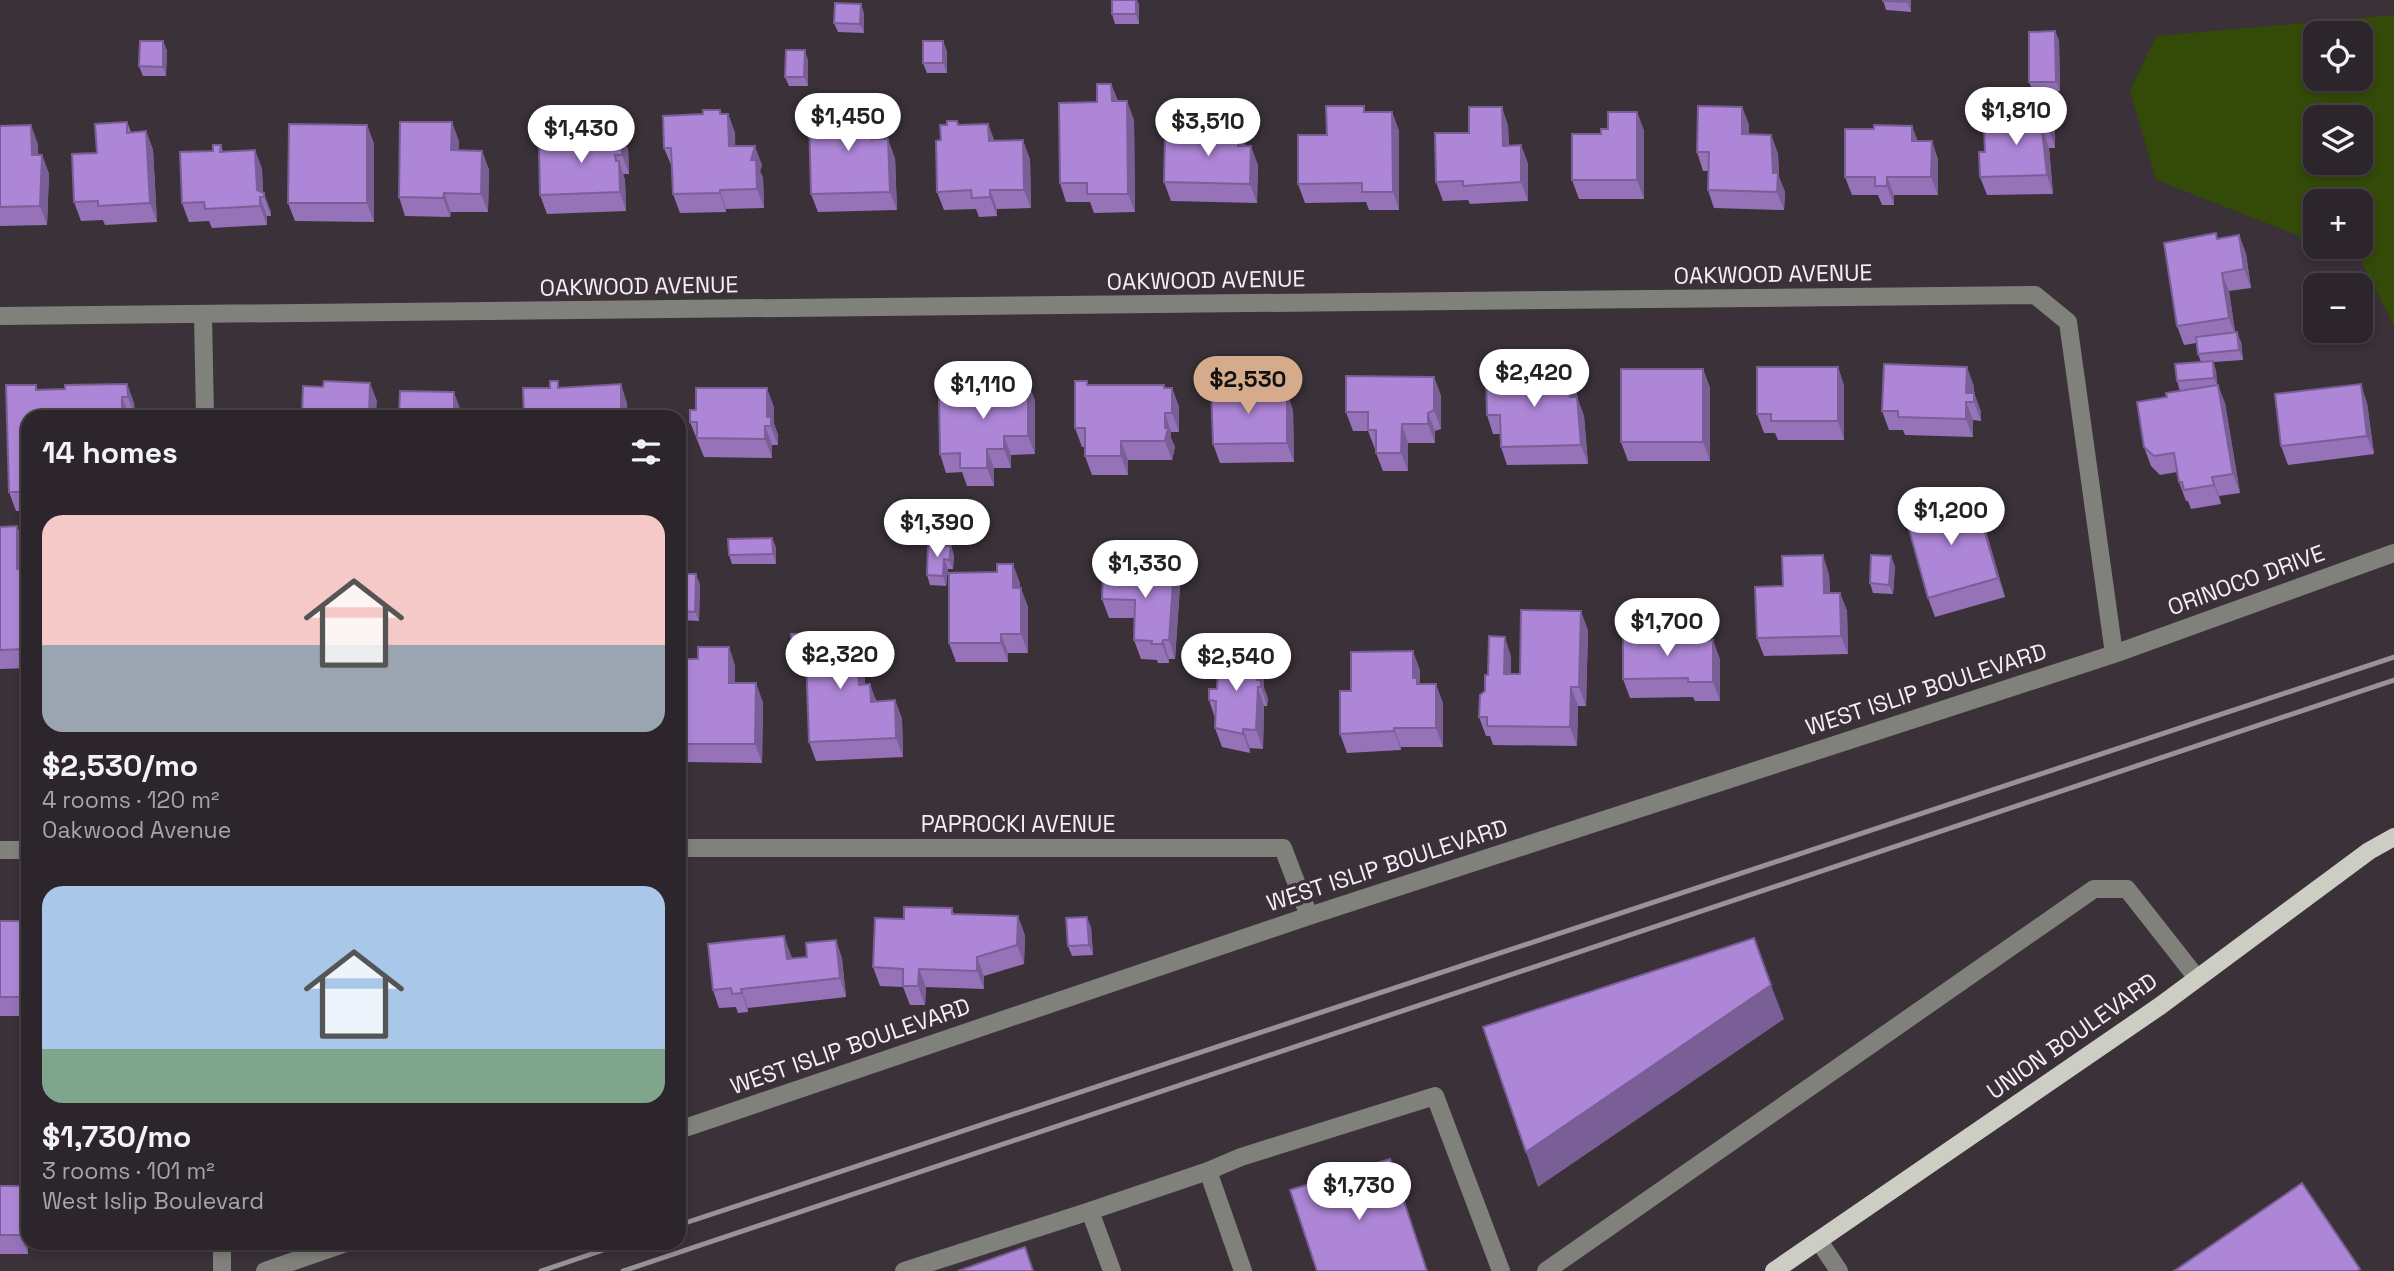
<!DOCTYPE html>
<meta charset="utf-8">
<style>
body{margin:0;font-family:"Space Grotesk",sans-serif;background:#383137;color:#f1f3f6;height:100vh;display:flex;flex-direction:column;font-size:26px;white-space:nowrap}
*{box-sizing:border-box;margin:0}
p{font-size:23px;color:#a6a5a9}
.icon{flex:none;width:38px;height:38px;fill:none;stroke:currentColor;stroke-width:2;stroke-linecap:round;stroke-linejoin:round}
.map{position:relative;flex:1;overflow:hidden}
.panel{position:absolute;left:21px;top:410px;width:665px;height:840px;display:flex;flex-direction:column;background:#2c252b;border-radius:21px;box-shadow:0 4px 10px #0003,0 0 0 2px #484247}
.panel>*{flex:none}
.tools{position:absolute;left:2303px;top:21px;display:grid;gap:14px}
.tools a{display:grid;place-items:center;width:70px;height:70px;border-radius:14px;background:#2c252b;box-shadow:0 4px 10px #0003,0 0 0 2px #484247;font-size:35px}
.price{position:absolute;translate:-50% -60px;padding:0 16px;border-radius:24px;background:#fff;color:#222;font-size:23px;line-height:46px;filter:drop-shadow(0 2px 4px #0008)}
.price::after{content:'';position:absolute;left:50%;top:42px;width:21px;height:16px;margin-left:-10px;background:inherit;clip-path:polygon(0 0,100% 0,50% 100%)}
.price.on{background:#d6ab8b;color:#111}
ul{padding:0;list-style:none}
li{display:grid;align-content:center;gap:14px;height:371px;padding:0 21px}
li span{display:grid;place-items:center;height:217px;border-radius:21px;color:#555}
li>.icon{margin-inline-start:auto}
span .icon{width:126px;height:126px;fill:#fffc;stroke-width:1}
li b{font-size:30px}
h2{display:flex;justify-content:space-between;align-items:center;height:84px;padding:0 21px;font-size:30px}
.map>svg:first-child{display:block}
.green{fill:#334a08;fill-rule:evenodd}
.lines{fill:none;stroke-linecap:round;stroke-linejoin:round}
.minor{stroke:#81817c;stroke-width:18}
.major{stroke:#cdcec3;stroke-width:18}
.rail{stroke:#999298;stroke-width:5}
.wall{fill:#9673b9}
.shaded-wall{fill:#7a5e96}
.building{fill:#ae86d7;stroke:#7a5e96;stroke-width:2}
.labels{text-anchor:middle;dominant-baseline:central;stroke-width:7;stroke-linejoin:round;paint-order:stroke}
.street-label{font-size:23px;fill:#f5eff4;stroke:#3a3139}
</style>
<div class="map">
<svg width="2394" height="1271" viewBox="0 0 2394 1271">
<rect width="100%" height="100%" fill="#3a3139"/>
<!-- green -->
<path class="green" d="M2394,15V326L2360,259L2328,247H2361V201H2315V242L2156,180L2130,91L2156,36ZM2315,33H2361V79H2315ZM2315,117H2361V163H2315Z"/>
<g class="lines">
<!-- minor -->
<path class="minor" d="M203,315L205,416
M0,316L2035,295L2068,322L2114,654
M679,848H1283L1309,916
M0,850H28
M679,1130L1309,916L2114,654L2394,553
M1208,1171L1241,1157L1435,1096L1501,1271
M1819,1241L1839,1271
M222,1242V1271
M265,1271L349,1242
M904,1271L1090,1211
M1112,1271L1090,1211L1208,1171L1243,1271
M1546,1271L2094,889H2127L2197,978"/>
<!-- major -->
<path class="major" d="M1774,1271L2160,1006L2369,851L2394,837"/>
<!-- rail -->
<path class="rail" d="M679,1225L2394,657
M541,1271L627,1242
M623,1271L2394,680"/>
</g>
<!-- wall -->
<path class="wall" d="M1883,0H1911V12L1886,10Z
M861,4L864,14V33L838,32L834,23Z
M1139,4V24H1115L1112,14Z
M2055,31L2059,41L2060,91H2033L2029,82Z
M163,41L167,51L166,76H143L139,66Z
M947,51V73H927L923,63Z
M808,60V86H789L785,77Z
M1111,84L1118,101L1134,120L1135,212L1094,213L1090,202H1066L1060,183L1097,102Z
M870,97L877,116V139L895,158L897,210L818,212L811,194L841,117Z
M1742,107L1749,125V134L1771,135L1778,154L1779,177L1785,192L1784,210L1714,208L1708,190V171H1703L1697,152Z
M720,110L722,114H728L735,133V146L762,165L760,171L763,178L764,208L726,209V212L680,213L673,194L672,167L664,148L703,114Z
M1366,112H1392L1399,131V210H1369L1366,202L1305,203L1298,184L1327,135Z
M1637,112L1644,131V199H1579L1572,180L1601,134Z
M2007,113L2055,131V148H2049L2053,194L1987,195L1980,177L1985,152L2007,127Z
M127,122L131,132L146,131L153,150L157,222L105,225L103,220L81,221L74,202L97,153Z
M988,124L994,140L1030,159L1031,208L997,209V216L979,217L976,209L944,210L937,192L958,125Z
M367,125L374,144V222L295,221L288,203Z
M1508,125L1509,146L1521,145L1528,164V201L1470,204L1468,200L1443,201L1436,182L1469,133Z
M0,126L38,144V155H42L49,174L47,225L0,226Z
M1912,126L1917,141H1932L1938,160V195H1894V205H1882L1878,195H1852L1845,177L1874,129Z
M581,129L588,149H628L629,174H623L625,180L626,211L547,214L540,195L555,148Z
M459,141L458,151H482L489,170L488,212H451L450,217L405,216L399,197Z
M221,145L223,152L255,150L262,169L263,193L271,212V216H267V225L212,228L209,221L189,222L182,203L213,151Z
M1245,146L1258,165L1257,203L1171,201L1164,182Z
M2239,235L2246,254L2251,288L2229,291L2235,332L2241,342L2243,360L2213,362L2216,371L2217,385L2225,403L2240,493L2219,496L2221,504L2191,509L2188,501H2186L2179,482L2177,472L2160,475L2151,466L2144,447L2167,397L2180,391L2177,381L2201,362L2198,354L2196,343L2184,345L2177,326Z
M1838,367L1844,386V440H1778L1775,433H1764L1757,414Z
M1703,369L1710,388V461H1628L1621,442Z
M1570,372L1577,391V398L1584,416L1588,464L1507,465L1501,447L1500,434H1493L1487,415Z
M1434,377L1441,396V429L1435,431V443H1408V471H1383L1376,453V449H1375L1368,431H1353L1346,412Z
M1028,382L1035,401V454L1011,455V468H994V486H967L962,472L946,473L940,454L983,394Z
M127,384L134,403L135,416H28V511H16L9,492L6,385H36L38,390L65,389V385Z
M1089,385L1172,388L1179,407V432H1171V438L1175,447L1172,460H1128V475H1092L1085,456V447H1082L1075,428Z
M1239,385L1241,391L1293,410L1294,462L1220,463L1213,444Z
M1974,386V393L1981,412V421L1973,420V437L1905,435L1903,430H1889L1882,411Z
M2367,403L2374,454L2288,465L2281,446Z
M774,407V424L778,435V445H772V458L704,457L690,422Z
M1981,514L2005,597L1935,617L1928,598Z
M17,526L24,545V569H28V668L0,669V527Z
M772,538L776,548V564H732L729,555Z
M951,546L954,556L953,569H948L946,586L930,585L927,575Z
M1895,566L1893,594L1873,593L1870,583Z
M1174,568L1180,586L1175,659H1169V663H1158L1157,660L1141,659L1134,640L1135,618H1109L1102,599L1141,576Z
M679,574L700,584L699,621L679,620Z
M1829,574L1830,593H1840L1847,611L1848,654L1764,656L1757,638L1783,586Z
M1020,583V588L1028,607V653H1008V662H956L949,643Z
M1588,630L1586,706H1578L1577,746L1493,745L1490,736H1486L1479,717L1488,675L1511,656V674H1520Z
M856,632L863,651L865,684L877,701L895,700L902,719L903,757L816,761L809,742L806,674H799L792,655Z
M1690,641L1720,659V701H1695L1693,697L1630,698L1623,679Z
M729,647L735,666V683L763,702L762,763L686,762L679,744L698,659Z
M1420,670V684L1443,703V747H1401V750L1347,753L1340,734L1351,691Z
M1264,674V688L1268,699L1267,706H1264L1263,749L1250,748V753L1222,747L1215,728V718L1209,700L1217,689Z
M952,908L954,914L1025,935L1024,964L984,976V989L926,987L925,1005H910L903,987L880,986L873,967L904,919Z
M0,921L28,927V1016H0Z
M1091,927L1093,955L1072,956L1068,946Z
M836,940L842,959L846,997L748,1008V1012L738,1013L736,1007L719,1008L713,990L791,955L792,959L807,957Z
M679,956L687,975V1027H679Z
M0,1186H21L28,1204V1254H0Z"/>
<!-- shaded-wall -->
<path class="shaded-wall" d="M1136,0H1137L1139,4V24L1136,14Z
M1907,0H1911V12L1907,2Z
M861,4L864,14V33L860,24Z
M2055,31L2059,41L2060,91L2056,82Z
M163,41L167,51L166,76L163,67Z
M943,41L947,51V73L943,63Z
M805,50L808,60V86L804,77Z
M1111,84L1118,103L1112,101Z
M870,97L877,116L878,158L871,139Z
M1127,101L1134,120L1135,212L1128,194Z
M1502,107L1508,125L1509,165L1503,146Z
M1742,107L1749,125V153L1742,134Z
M1392,112L1399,131V210L1393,192Z
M1637,112L1644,131V199L1637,180Z
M2048,112L2055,131V148L2049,129Z
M728,114L735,133L736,165L729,146Z
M452,122L459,141L458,169L451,150Z
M988,124L995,143L989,141Z
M31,125L38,144L39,174L32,155Z
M367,125L374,144V222L367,203Z
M1912,126L1919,144L1912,141Z
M1239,127L1246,146H1238Z
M581,129L588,148L589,169L582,150Z
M2042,129L2049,148L2053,194L2047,175Z
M621,130L628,149L629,174L622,155Z
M146,131L153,150L157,222L150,203Z
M1771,135L1778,154L1779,177L1785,192L1784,210L1777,192L1773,173Z
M888,139L895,158L897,210L890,192Z
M1023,140L1030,159L1031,208L1024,190Z
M1932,141L1938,160V195L1931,177Z
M1521,145L1528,164V201L1521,182Z
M755,146L762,165L760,171L763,178L764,208L757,189L751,160Z
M1251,146L1258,165L1257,203L1250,184Z
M255,150L262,169L263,197H260L267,216V225L260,206L257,190Z
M482,151L489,170L488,212L481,194Z
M42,155L49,174L47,225L40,206Z
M615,155L619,165V161L625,180L626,211L620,192Z
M1887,177L1894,195V205L1887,186Z
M720,190L726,209V212L720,193Z
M990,190L997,209V216L990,197Z
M264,193L271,212V216L264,197Z
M444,193L451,212L450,217L443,198Z
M2239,235L2246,254L2251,288L2244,269Z
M2222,273L2229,291L2236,337L2229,318Z
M2237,332L2241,342L2243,360L2239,350Z
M2213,361L2216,371L2218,388L2214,378Z
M1838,367L1844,386V440L1838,421Z
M1967,367L1974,386L1973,402L1966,393Z
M1703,369L1710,388V461L1703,442Z
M1570,372L1577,391V398L1584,416L1588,464L1581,445L1570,397Z
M1434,377L1441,396V429L1434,410Z
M1028,382L1035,401V454L1028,436Z
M370,383L377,401L376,416H369Z
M127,384L134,403L135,416L128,397Z
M621,384L627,403L628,416H621Z
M2361,384L2367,403L2374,454L2367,436Z
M2218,385L2225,403L2240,493L2233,474Z
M767,388L774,407V424L778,435V445L767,417Z
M1172,388L1179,407V432L1172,413Z
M1287,391L1293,410L1294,462L1287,443Z
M454,392L461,411V416H454Z
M1974,393L1981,412V421L1974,402Z
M122,397L129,416H122Z
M1966,402L1973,420V437L1966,419Z
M1165,413L1171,432V438L1175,447L1172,460L1165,441Z
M1428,413L1435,431V443L1428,424Z
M1402,424L1408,443V471L1401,453Z
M765,426L772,445V458L765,439Z
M1004,436L1011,455V468L1004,449Z
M1121,441L1128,460V475L1121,456Z
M987,449L994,468V486L987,468Z
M2212,477L2219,496L2221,504L2214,485Z
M1974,495L1981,514L2005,597L1998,578Z
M17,526L24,545V588L17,569Z
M772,538L776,548V564L773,554Z
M951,546L954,556L953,569L949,560Z
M1823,555L1829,574L1830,612L1824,593Z
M1891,556L1895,566L1893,594L1889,585Z
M944,559L948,569L946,586L943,576Z
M1013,564L1020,583V607L1013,588Z
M1174,568L1180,586L1175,659L1169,640Z
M696,574L700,584L699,621L695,612Z
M1021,588L1028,607V653L1021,634Z
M1840,593L1847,611L1848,654L1841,636Z
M1581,611L1588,630L1586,706L1579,687Z
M856,632L863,651L866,704L859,685Z
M1001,634L1008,653V662L1001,643Z
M1505,637L1511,656V692L1504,674Z
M1163,640L1169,659V663L1162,644Z
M1713,640L1720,659V701L1713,682Z
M729,647L735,666V702L729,683Z
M1413,651L1420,670V684L1424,696L1413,678Z
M1258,655L1264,674V688L1268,699L1267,706L1261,687L1257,680Z
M756,683L763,702L762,763L755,744Z
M870,684L877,703L871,702Z
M1436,684L1443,703V747L1436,728Z
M1258,687L1264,706L1263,749L1256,730Z
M1571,687L1578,706L1577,746L1570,727Z
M895,700L902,719L903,757L896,738Z
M1394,728L1401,747V750L1394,731Z
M1243,729L1250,748V753L1243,734Z
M1018,916L1025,935L1024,964L1017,945Z
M1087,917L1091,927L1093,955L1089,945Z
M26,921L28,927V1005L25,997Z
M784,936L791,955L794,978L787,959Z
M836,940L842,959L846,997L840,978Z
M680,956L687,975V1027L680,1009Z
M977,957L984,976V989L977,971Z
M919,969L926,987L925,1005L918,986Z
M1771,985L1784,1019L1538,1187L1526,1152Z
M741,989L748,1008V1012L742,993Z
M21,1186L28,1204V1254L21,1235Z"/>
<!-- building -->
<path class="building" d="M1112,0H1136V14H1112Z
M1883,0H1907V2L1883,1Z
M835,3L861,4L860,24L834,23Z
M2055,31L2056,82H2029V32Z
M140,41H163V67L139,66Z
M923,41H943V63H923Z
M786,50H805L804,77H785Z
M1097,84H1111L1112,101H1127L1128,194H1087V183H1060L1059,103L1097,102Z
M870,97L871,139H888L890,192L811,194L809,118L841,117L845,114L844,98Z
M1326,106H1364V112H1392L1393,192H1362V183L1298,184V135H1327Z
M1698,106L1742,107V134L1771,135L1773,173H1778L1777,192L1708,190L1709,152H1697Z
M1469,107H1502L1503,146L1521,145V182L1463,186V181L1436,182L1435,133H1469Z
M703,110H720V114H728L729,146H755L751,160H756L757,189L720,190V193L673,194L671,148H664L663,116L703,114Z
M1608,112H1637V180H1572V134H1601V129H1608Z
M2048,112L2049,129H2042L2047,175L1980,177L1979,152H1985L1984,127H2007V113Z
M947,121H957L958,125L988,124L989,141L1023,140L1024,190H990V197L972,198L971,190L937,192L936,141L941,140L940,125H947Z
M127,122V133L146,131L150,203L98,206V201L74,202L72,154L97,153L95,124Z
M400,122H452L451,150L482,151L481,194L444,193L443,198L399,197Z
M289,124L367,125V203H288Z
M31,125L32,155H42L40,206L0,207V126Z
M1874,125L1912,126V141H1932L1931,177H1887V186H1875V177H1845V129H1874Z
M1194,127H1239L1238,146H1251L1250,184L1164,182L1165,137L1194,138Z
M581,129L582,150L599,149V131L621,130L622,155H615L616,161H619L620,192L540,195L539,149L555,148L554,131Z
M213,145H221L220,152L255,150L257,190L264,193V197H260V206L205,209L204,202L182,203L180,152L213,151Z
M2216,233L2217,239L2239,235L2244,269L2222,273L2229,318L2177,326L2164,243Z
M2237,332L2239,350L2198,354L2196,337Z
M2213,361L2214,378L2177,381L2175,364Z
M1884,364L1967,367L1966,393H1974V402H1966V419L1898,417V411H1882Z
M1757,367H1838V421H1771V414H1757Z
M1621,369H1703V442H1621Z
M1570,372V397H1577L1581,445L1501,447L1500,415H1487L1486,373Z
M1346,376L1434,377V410L1428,413V424H1402L1401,453H1376V430H1368V412H1346Z
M324,381L370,383L369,416H302L303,386L323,387Z
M550,381H558V388L621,384V416H524L523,388H550Z
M1075,381H1087V385H1164V388H1172V413H1165V428H1168L1165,441H1121V456H1085V428H1075Z
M1028,382V436H1004V449H987V468H960V453L940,454L939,395L983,394V383Z
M127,384L128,397H122V416H28V492H9L6,385H36V390L65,389V385Z
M2361,384L2367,436L2281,446L2275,394Z
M1211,385H1239V391H1287V443L1213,444Z
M2218,385L2233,474L2212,477L2214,485L2184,490L2182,482H2179L2174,453L2154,456L2144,447L2137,402L2167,397L2166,393Z
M696,388H767V417H771V426H765V439L697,438V422H690V410H696Z
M400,391L454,392V416H399Z
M1974,495L1998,578L1928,598L1905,515Z
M17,526V569H28V649L0,650V527Z
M772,538L773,554L729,555L728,539Z
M928,544L951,546L949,560L944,559L943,576L927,575Z
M1823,555L1824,593H1840L1841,636L1757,638L1755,587L1783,586L1782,556Z
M1871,555L1891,556L1889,585L1870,583Z
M997,564H1013V588H1021V634H1001V643H949V573L997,572Z
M1141,567L1174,568L1169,640H1163L1162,644H1151L1152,641L1134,640L1135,600L1102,599L1103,574L1141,576Z
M679,574H696L695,612L679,611Z
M1521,610L1581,611L1579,687H1571L1570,727L1487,726V717H1479L1480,695L1485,691V675H1488L1489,636L1505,637L1504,674H1520Z
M856,632L859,685L870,684L871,702L895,700L896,738L809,742L806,655H792L791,634Z
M1623,634H1688V641L1713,640V682H1688V678L1623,679Z
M698,647H729V683H756L755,744H679L680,659H698Z
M1413,651V678H1417V684H1436V728H1394V731L1340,734V691H1351V652Z
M1218,653L1258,655L1257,680H1261V687H1258L1256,730L1243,729V734L1215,728L1216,701L1209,700V689H1217Z
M904,907L952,908V914L1018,916L1017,945L977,957V971L919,969L918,986H903V969L873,967L875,918L904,919Z
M1087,917L1089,945L1068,946L1066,918Z
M0,921H26L25,997H0Z
M784,936L787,959L807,957L806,943L836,940L840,978L741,989L742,993L732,994L731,988L713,990L708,944Z
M1754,938L1771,985L1526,1152L1483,1027Z
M679,956H680V1009H679Z
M1390,1159L1427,1271H1317L1290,1190Z
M2302,1183L2360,1269L2357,1271H2174Z
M0,1186H21V1235H0Z
M1025,1247L1033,1271H958Z"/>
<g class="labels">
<!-- street labels -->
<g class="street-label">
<text transform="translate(1773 274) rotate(-1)">OAKWOOD AVENUE</text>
<text transform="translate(1206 280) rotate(-1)">OAKWOOD AVENUE</text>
<text transform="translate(639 286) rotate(-1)">OAKWOOD AVENUE</text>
<text transform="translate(2246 580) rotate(-20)">ORINOCO DRIVE</text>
<text transform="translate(1926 689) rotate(-18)">WEST ISLIP BOULEVARD</text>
<text x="1018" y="824">PAPROCKI AVENUE</text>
<text transform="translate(1387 865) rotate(-18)">WEST ISLIP BOULEVARD</text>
<text transform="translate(2072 1036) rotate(-35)">UNION BOULEVARD</text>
<text transform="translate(850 1046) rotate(-19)">WEST ISLIP BOULEVARD</text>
</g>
</g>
</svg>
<div class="tools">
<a><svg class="icon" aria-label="locate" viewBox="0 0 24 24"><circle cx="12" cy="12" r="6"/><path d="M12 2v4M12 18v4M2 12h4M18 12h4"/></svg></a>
<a><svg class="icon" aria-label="layers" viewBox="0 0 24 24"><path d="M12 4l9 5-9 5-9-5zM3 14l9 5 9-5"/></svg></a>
<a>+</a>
<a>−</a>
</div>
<b class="price" style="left:2016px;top:147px">$1,810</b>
<b class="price" style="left:848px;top:153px">$1,450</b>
<b class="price" style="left:1208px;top:158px">$3,510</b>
<b class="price" style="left:581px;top:165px">$1,430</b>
<b class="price" style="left:1534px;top:409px">$2,420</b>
<b class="price on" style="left:1248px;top:416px">$2,530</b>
<b class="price" style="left:983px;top:421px">$1,110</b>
<b class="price" style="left:1951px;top:547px">$1,200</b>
<b class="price" style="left:937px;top:559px">$1,390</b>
<b class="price" style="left:1145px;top:600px">$1,330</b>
<b class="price" style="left:1667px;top:658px">$1,700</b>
<b class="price" style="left:840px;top:691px">$2,320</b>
<b class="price" style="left:1236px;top:693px">$2,540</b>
<b class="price" style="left:1359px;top:1222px">$1,730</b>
<section class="panel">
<h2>14 homes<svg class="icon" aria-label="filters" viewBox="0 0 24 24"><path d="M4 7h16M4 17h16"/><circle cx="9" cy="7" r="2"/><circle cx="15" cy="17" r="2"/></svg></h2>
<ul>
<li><span style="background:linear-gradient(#f6c9c9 60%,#9aa5b1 0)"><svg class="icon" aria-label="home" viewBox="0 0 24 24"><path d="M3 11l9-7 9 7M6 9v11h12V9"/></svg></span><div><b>$2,530/mo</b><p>4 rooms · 120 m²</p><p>Oakwood Avenue</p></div></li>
<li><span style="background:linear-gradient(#a9c7e8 75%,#7fa58c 0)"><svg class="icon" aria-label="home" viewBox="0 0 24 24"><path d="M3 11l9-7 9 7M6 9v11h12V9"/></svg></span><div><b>$1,730/mo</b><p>3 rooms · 101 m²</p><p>West Islip Boulevard</p></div></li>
</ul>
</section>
</div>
